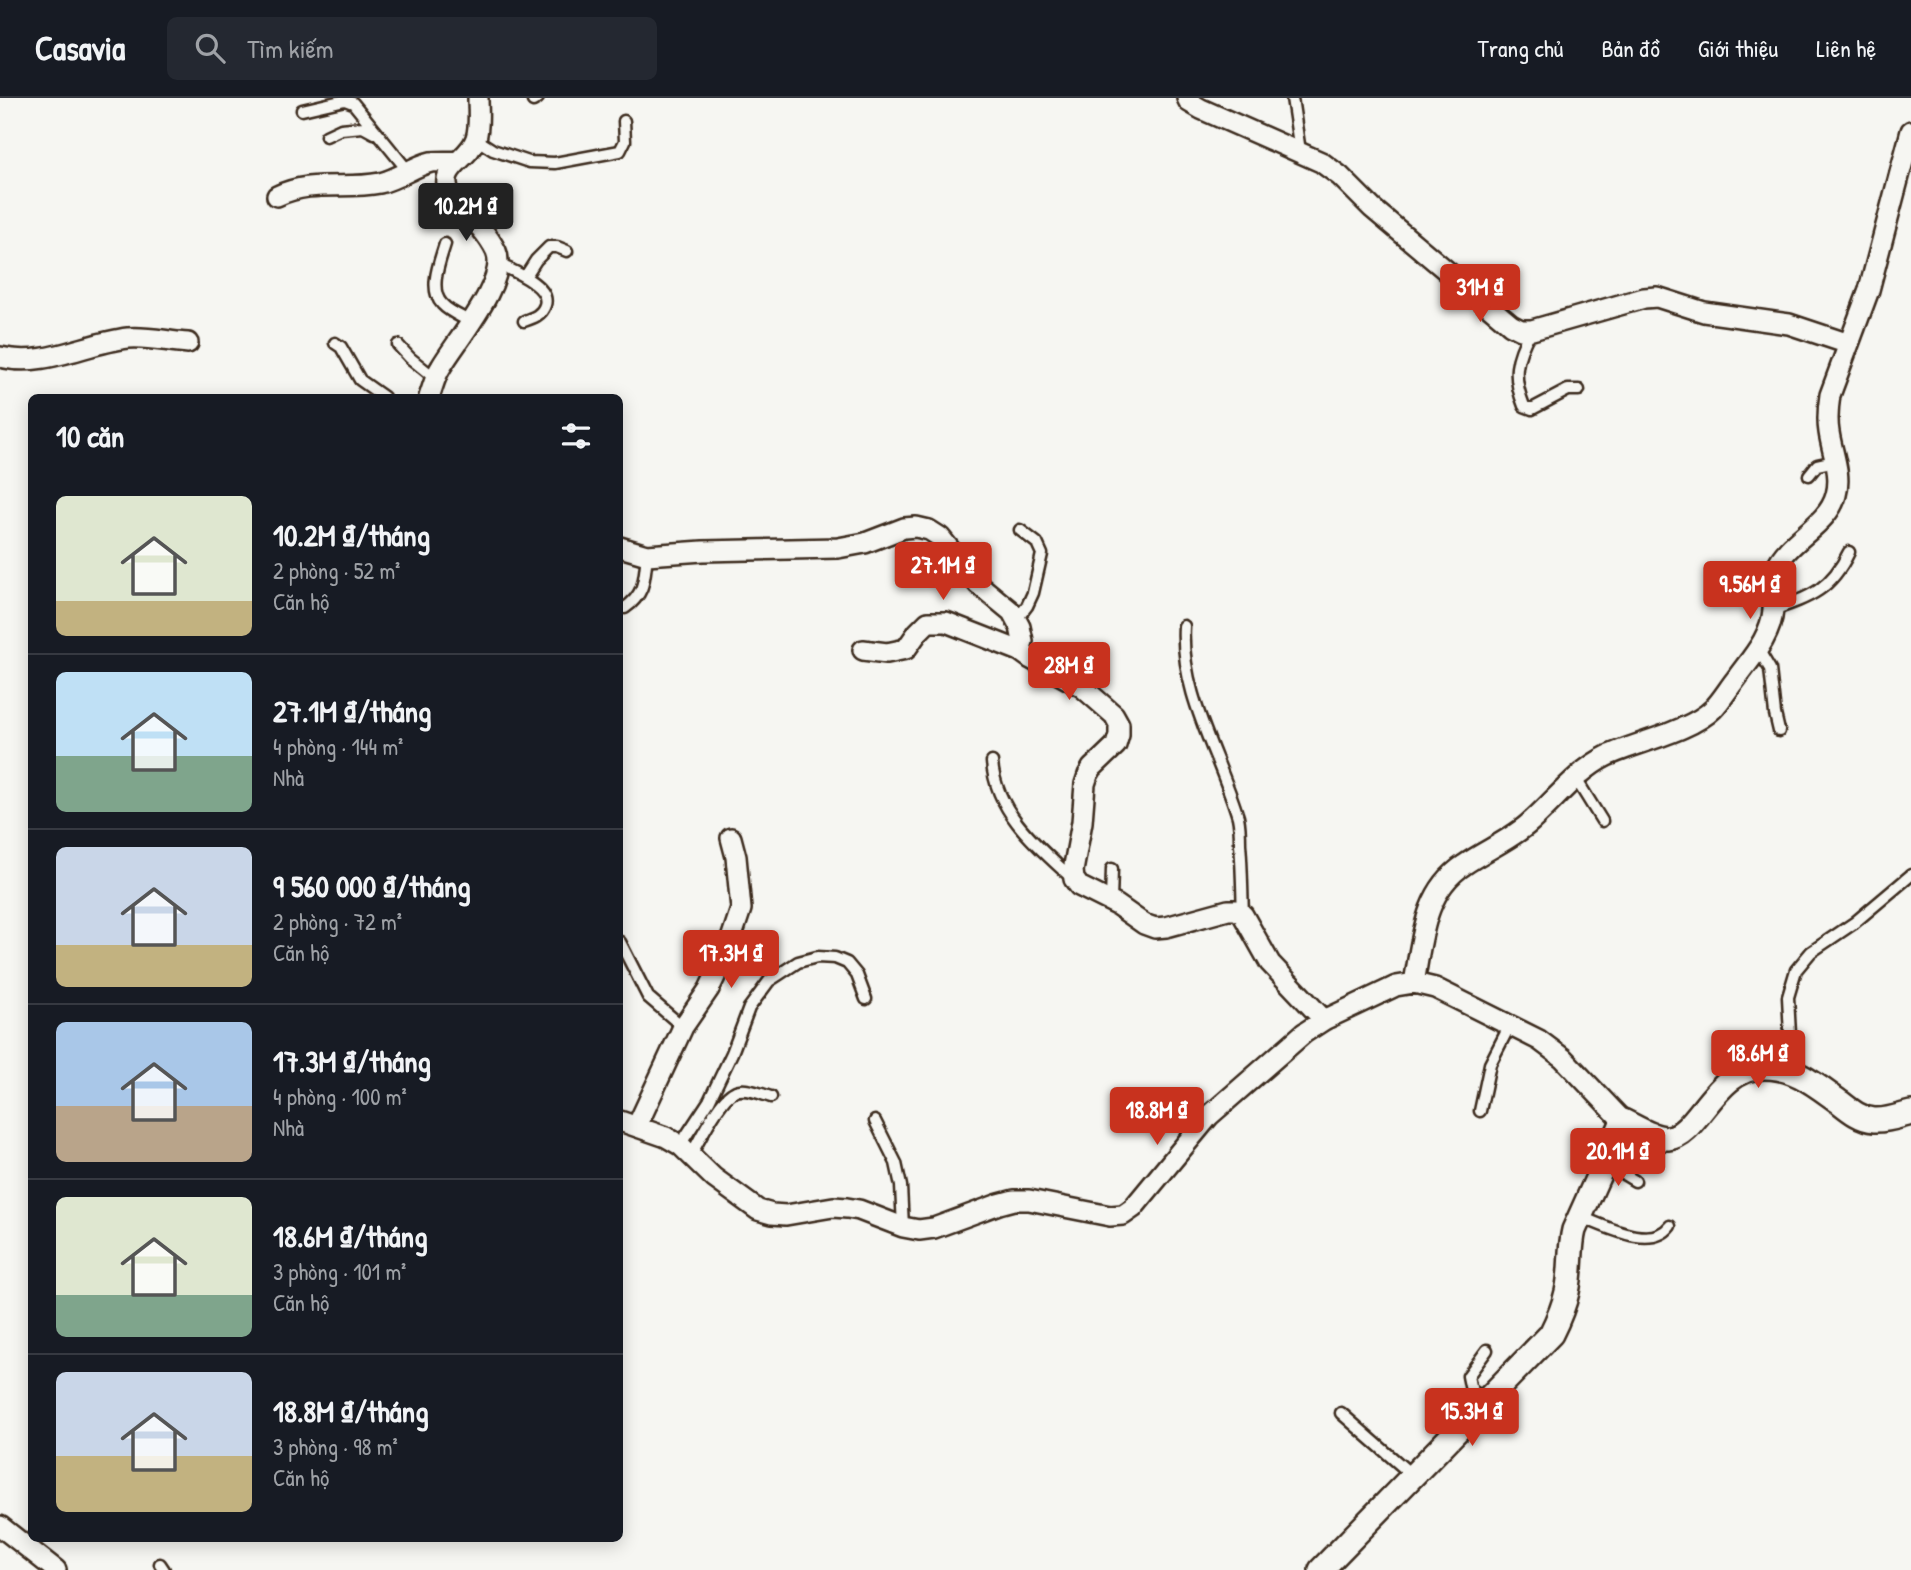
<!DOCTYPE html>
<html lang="vi">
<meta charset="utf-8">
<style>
body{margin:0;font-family:"Patrick Hand",sans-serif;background:#242831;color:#f1f3f6;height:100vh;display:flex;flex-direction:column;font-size:26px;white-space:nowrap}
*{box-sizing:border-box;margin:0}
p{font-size:23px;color:#9ea1a6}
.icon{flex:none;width:38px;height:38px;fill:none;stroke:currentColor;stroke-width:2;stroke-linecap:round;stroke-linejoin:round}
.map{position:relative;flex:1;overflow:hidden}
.sheet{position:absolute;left:28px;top:296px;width:595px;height:1148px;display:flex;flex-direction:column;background:#171b24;border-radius:10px;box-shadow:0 4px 18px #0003}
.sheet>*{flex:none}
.price{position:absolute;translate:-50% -60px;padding:0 16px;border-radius:7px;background:#c8321e;color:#fff;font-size:23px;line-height:46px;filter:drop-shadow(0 2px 4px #0008)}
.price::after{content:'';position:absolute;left:50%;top:42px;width:21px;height:16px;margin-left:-10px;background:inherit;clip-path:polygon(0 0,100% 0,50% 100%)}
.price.current{background:#222;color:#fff}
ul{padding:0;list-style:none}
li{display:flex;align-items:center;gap:21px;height:175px;padding:0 28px}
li+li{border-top:2px solid #363941}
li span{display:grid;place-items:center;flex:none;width:196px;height:140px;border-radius:10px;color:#555}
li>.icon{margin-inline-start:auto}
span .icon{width:84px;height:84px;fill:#fffc;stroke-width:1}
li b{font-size:30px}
h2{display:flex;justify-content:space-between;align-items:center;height:84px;padding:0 28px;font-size:30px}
header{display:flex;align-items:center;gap:42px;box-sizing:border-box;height:98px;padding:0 35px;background:#171b24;border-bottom:2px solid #363941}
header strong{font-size:33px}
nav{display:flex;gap:38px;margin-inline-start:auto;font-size:24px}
.search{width:490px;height:63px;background:#242831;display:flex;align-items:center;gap:18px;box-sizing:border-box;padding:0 24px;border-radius:10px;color:#9ea1a6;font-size:26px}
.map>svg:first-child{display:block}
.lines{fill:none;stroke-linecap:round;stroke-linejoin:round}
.service-casing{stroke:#3b2a1e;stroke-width:15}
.minor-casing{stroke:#3b2a1e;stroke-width:24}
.tertiary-casing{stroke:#3b2a1e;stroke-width:28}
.service{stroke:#f6f6f2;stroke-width:10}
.minor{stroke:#f6f6f2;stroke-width:19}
.tertiary{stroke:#f6f6f2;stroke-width:23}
</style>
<header>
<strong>Casavia</strong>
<div class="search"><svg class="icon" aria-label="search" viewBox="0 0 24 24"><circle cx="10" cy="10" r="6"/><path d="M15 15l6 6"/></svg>Tìm kiếm</div>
<nav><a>Trang chủ</a><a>Bản đồ</a><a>Giới thiệu</a><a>Liên hệ</a></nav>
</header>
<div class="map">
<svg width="1911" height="1472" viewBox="0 0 1911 1472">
<rect width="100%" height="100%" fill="#f6f6f2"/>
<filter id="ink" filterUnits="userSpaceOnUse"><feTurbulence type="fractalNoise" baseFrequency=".0143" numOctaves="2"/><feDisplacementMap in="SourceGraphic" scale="14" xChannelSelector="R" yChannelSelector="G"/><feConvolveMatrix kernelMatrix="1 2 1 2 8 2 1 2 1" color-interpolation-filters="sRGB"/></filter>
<g filter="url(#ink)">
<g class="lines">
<!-- service casing -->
<g class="service-casing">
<path id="service" d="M1292,0L1300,53
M533,3L538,0
M302,12L345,2L353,5L409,74
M326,38L341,31L363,29L374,35
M476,41L493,52L529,64L555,65L620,53L625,43L624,23
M445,146C440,163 428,191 442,206C449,214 462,219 471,224
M498,166C512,172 551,188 545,207C542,217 533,220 524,223
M525,179L536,162L549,149H557L567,153
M1531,232C1515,261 1512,278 1524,308L1532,311L1568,292H1579
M335,245L341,249L360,282L384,299
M398,247L410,260L436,281
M1809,377L1817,367L1835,363
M620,509L625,510C646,495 644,480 647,457
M1773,512C1810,499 1831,492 1849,454
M1017,521L1027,508L1033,495L1042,456L1037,445L1020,432
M1184,528C1180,595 1219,656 1238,719C1240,728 1240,737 1240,746C1242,769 1242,793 1243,816
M1758,551L1770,571L1775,616L1779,633
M992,664C996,715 1038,749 1073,781
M1576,681L1602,723
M1111,803L1112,771
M620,844L648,899L683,929
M1792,974L1788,899L1796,872L1811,854L1854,825L1911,777
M1480,1013L1490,966L1510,927
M875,1023L896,1065L901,1088L903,1129
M680,1047L709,1003L732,955L749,910L769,883L798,864L817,859L835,860L847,865L857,877L866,901
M691,1057C699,1043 719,1001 734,994C744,988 761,996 771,999
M1605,1065L1635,1083
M1581,1119C1605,1128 1651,1153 1670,1128
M1483,1307L1470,1288L1468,1278L1487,1252
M1341,1315L1413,1378
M160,1466L164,1472"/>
</g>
<!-- minor casing -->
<g class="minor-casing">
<path id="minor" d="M1187,0L1189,4L1201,11L1321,64L1340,78L1372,110L1511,227L1521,232H1532L1644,200L1657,199L1704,214L1789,226L1849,246
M277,98C312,81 345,92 380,85C398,81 414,68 431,64C439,63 450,64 458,63
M0,259C44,270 85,245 128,240C147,238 169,244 188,245
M429,299C433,289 435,278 441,269C456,243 509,182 496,153C486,132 466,115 451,98C435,69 469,63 476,40C480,28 478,12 478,0
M620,449L647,457L703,453L838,450L865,445L904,430L916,429L929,432L940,439L978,486L1012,514L1020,529L1023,543L1020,553L1031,561L1082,589L1114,617L1119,626V637L1116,647L1092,670L1088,677L1085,686L1082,724L1073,773L1074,781L1079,788L1117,807L1144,826L1155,830L1166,829L1228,812H1237L1243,817L1270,865L1324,922
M863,552L887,555L906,551L918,534L928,524H946L1020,553
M1414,885C1422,842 1424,793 1464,767C1484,753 1508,743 1527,727C1553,705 1576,673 1607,658C1637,644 1691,633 1713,611C1722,602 1728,591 1736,581C1751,560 1771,539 1773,512C1774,498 1771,484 1776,470C1788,441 1828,428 1836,397C1842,376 1832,355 1829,334C1827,322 1828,310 1830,297L1869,192L1911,33
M620,1023L666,1039L680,1047L714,1080L758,1112L772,1116L786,1117L833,1109L847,1110L859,1112L903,1129L919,1132L934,1130L999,1106L1014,1102H1029L1110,1118L1123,1117L1133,1110L1209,1018L1304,935L1324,922L1396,888L1414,885L1435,890L1539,942L1563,960L1623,1023
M637,1028L683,929L709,891L726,856L741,811L736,759L731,740
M0,1428L56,1472"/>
</g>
<!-- tertiary casing -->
<g class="tertiary-casing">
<path id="tertiary" d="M1321,1472L1551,1236C1558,1222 1564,1208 1567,1194C1572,1173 1569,1152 1574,1132L1623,1023C1636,1029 1653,1041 1668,1040C1699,1037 1715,968 1765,969C1796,969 1817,988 1841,1005C1851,1013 1861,1021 1874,1022C1887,1023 1899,1018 1911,1015"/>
</g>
<!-- service -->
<use href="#service" class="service"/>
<!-- minor -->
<use href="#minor" class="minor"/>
<!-- tertiary -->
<use href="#tertiary" class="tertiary"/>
</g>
</g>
</svg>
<b class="price current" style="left:466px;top:145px">10.2M ₫</b>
<b class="price" style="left:1480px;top:226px">31M ₫</b>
<b class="price" style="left:943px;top:504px">27.1M ₫</b>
<b class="price" style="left:1750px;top:523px">9.56M ₫</b>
<b class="price" style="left:1069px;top:604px">28M ₫</b>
<b class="price" style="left:731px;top:892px">17.3M ₫</b>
<b class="price" style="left:1758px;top:992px">18.6M ₫</b>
<b class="price" style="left:1157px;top:1049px">18.8M ₫</b>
<b class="price" style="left:1618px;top:1090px">20.1M ₫</b>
<b class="price" style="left:1472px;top:1350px">15.3M ₫</b>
<section class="sheet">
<h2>10 căn<svg class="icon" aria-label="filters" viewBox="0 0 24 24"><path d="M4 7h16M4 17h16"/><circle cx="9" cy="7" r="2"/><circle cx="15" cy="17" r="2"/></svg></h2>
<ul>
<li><span style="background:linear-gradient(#dfe7d0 75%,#c2b280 0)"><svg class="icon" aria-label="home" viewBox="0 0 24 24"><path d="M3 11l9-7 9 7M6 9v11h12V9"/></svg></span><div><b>10.2M ₫/tháng</b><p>2 phòng · 52 m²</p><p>Căn hộ</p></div></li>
<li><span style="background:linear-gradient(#bfe0f5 60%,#7fa58c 0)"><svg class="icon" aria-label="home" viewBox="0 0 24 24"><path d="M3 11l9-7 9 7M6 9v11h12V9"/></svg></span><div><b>27.1M ₫/tháng</b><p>4 phòng · 144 m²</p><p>Nhà</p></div></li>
<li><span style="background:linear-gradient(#c9d6e8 70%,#c2b280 0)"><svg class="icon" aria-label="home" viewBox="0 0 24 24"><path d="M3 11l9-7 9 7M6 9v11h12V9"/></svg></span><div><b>9 560 000 ₫/tháng</b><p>2 phòng · 72 m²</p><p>Căn hộ</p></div></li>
<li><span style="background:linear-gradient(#a9c7e8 60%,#b9a48a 0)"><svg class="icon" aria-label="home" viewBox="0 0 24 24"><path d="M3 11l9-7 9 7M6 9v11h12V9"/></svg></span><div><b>17.3M ₫/tháng</b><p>4 phòng · 100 m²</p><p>Nhà</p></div></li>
<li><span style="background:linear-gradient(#dfe7d0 70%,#7fa58c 0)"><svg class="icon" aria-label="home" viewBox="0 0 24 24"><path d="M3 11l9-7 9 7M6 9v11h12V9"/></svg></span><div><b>18.6M ₫/tháng</b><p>3 phòng · 101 m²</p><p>Căn hộ</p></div></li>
<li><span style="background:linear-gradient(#c9d6e8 60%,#c2b280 0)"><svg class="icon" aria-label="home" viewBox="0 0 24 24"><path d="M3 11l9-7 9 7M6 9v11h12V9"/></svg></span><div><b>18.8M ₫/tháng</b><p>3 phòng · 98 m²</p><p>Căn hộ</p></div></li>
</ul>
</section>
</div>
